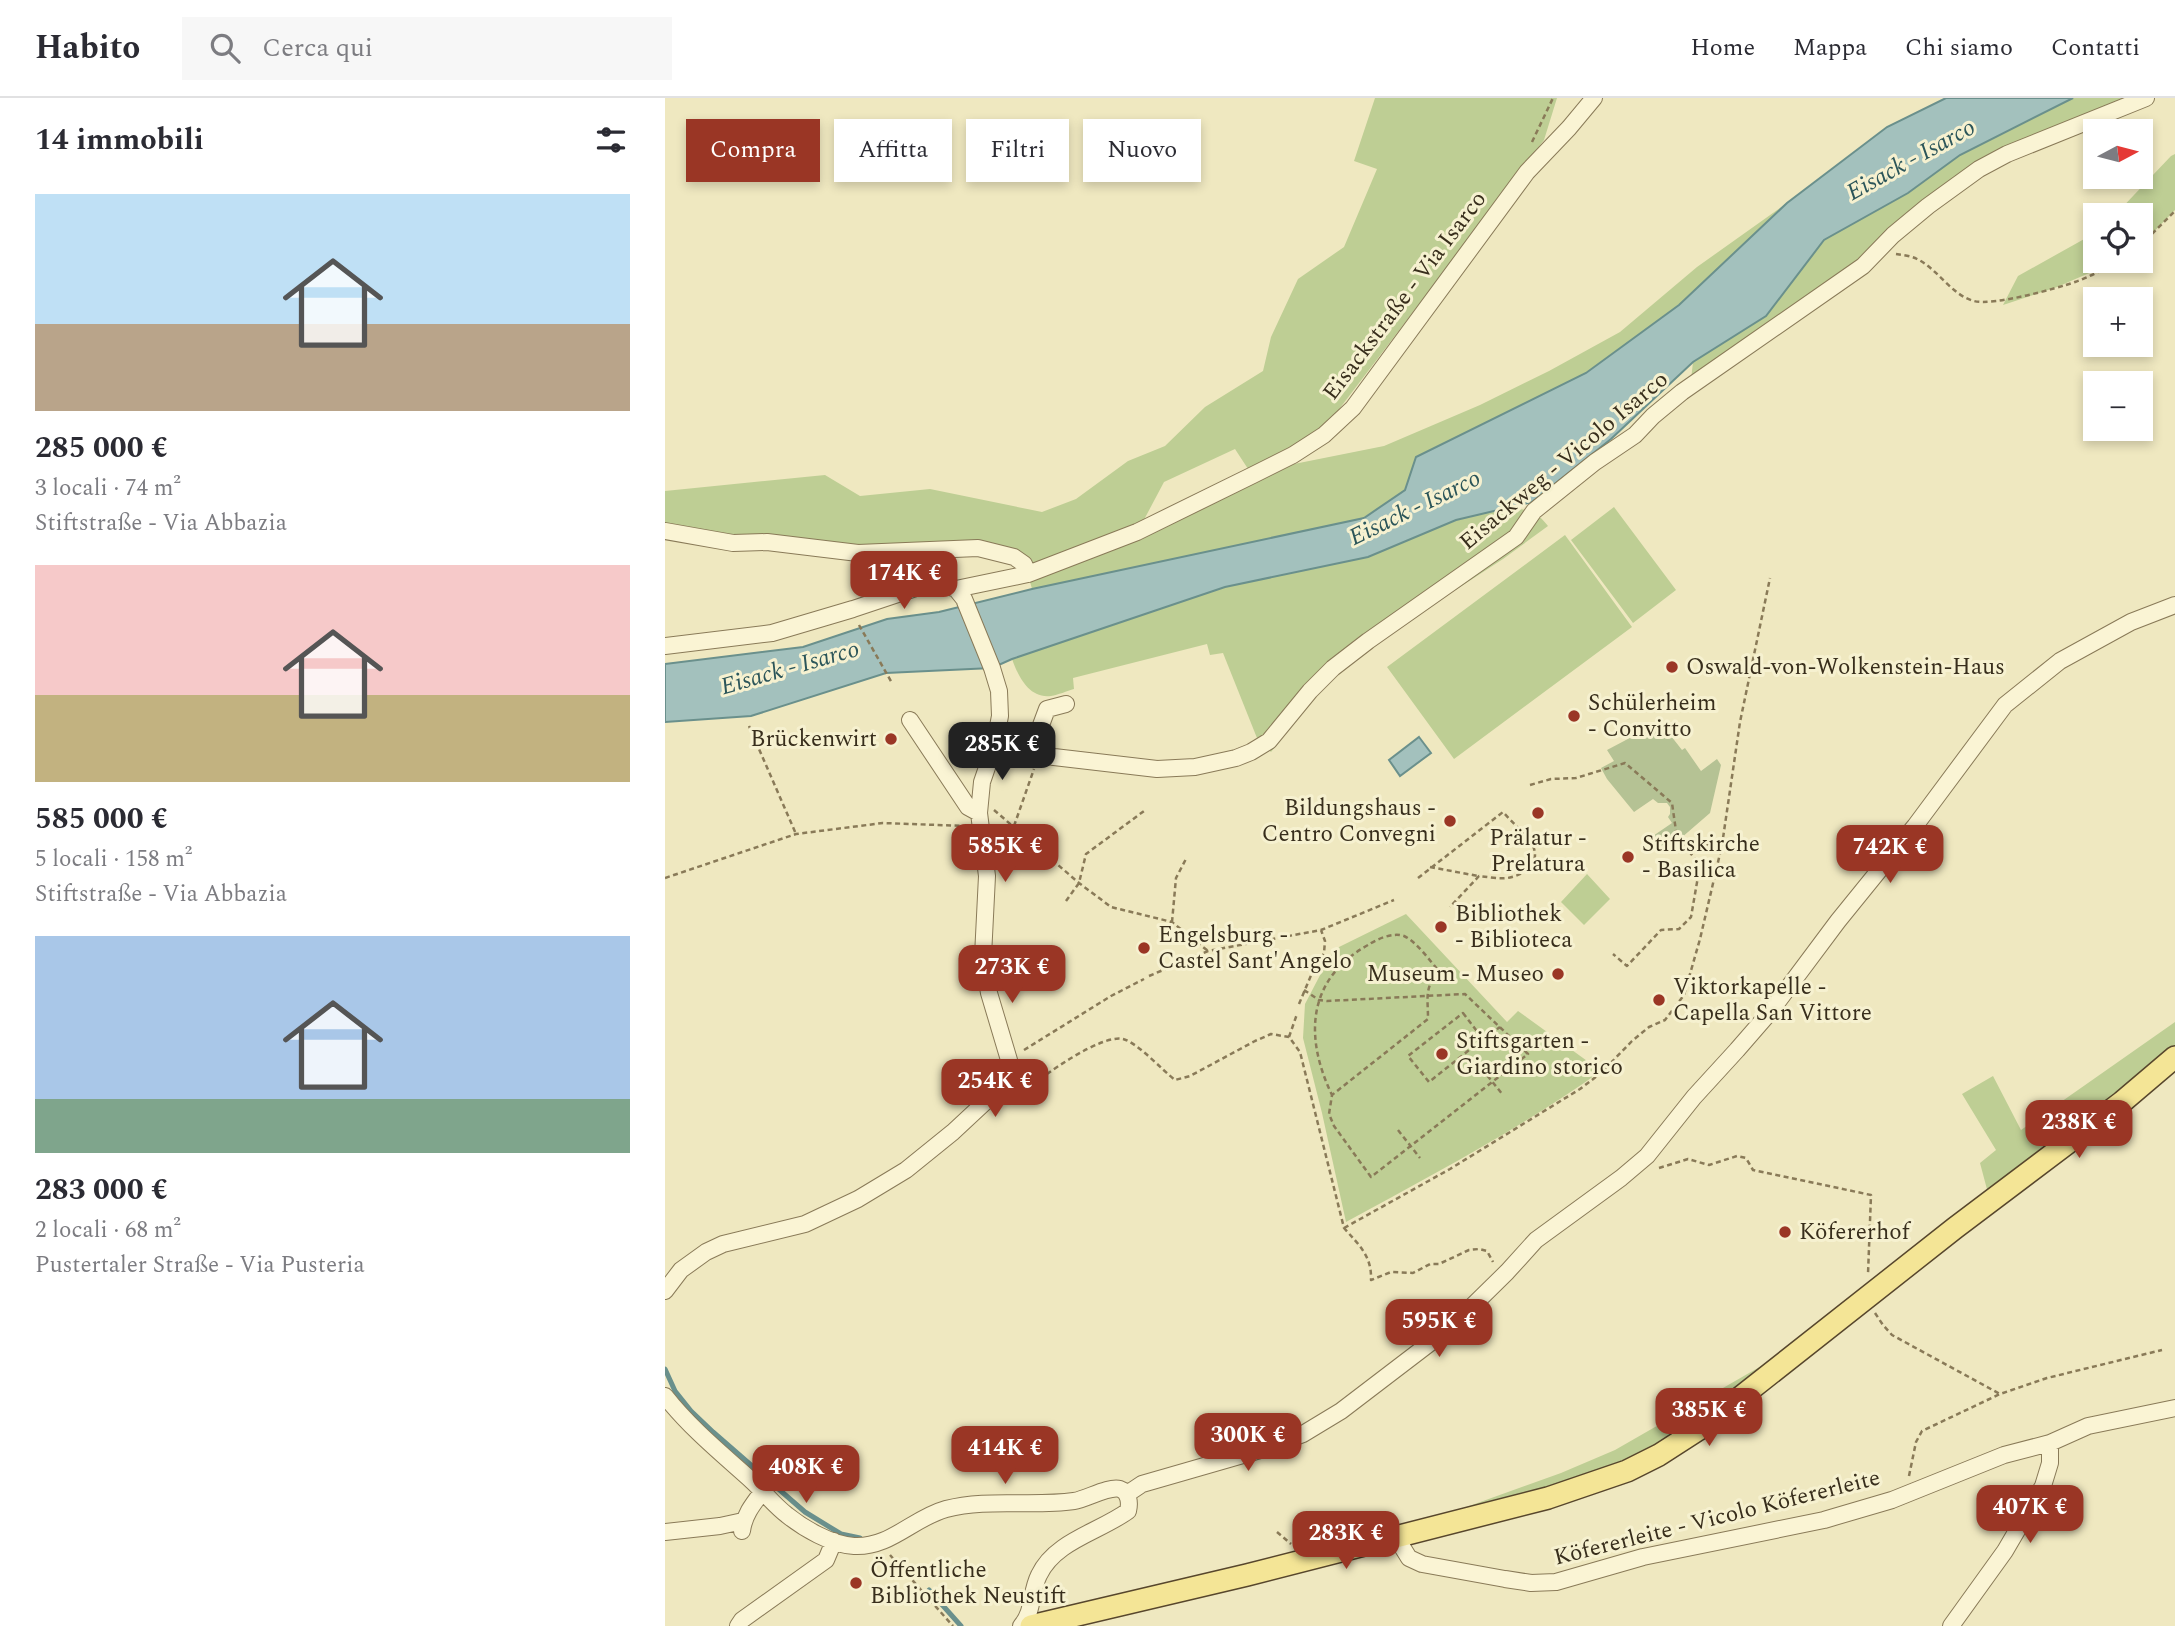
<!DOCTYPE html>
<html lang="it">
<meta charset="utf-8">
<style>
body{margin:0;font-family:Spectral,serif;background:#f7f7f7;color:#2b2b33;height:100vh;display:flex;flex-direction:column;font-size:26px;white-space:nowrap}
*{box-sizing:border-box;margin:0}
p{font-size:23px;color:#7c7c81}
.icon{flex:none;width:38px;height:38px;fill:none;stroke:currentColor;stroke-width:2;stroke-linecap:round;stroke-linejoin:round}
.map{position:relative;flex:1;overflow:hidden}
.side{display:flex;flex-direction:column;background:#fff;width:665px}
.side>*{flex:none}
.guide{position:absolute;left:21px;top:21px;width:665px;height:63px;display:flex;gap:14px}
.needle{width:46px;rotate:83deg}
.tools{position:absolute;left:1418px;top:21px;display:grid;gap:14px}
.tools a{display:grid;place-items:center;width:70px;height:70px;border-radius:0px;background:#fff;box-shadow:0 4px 10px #0003;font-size:35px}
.price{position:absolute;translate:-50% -60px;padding:0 16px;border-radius:14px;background:#9a3625;color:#fff;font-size:23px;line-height:46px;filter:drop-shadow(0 2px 4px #0008)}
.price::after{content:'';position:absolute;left:50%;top:42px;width:21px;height:16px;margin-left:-10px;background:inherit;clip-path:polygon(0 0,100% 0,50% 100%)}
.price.current{background:#222;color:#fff}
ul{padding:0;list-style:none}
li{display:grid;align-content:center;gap:14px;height:371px;padding:0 35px}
li span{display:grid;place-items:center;height:217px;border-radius:0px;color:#555}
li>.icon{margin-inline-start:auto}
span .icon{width:126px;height:126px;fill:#fffc;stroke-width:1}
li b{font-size:30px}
h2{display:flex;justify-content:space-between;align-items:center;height:84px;padding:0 35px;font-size:30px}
.chip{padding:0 24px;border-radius:0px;background:#fff;box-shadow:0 4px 10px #0003;font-size:24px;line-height:63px}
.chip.current{background:#9a3625;color:#fff}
header{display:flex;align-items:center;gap:42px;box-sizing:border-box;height:98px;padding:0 35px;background:#fff;border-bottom:2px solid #e1e1e2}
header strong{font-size:33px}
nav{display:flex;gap:38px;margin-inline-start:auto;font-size:24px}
.search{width:490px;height:63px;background:#f7f7f7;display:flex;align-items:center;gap:18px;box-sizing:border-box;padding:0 24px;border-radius:0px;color:#7c7c81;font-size:26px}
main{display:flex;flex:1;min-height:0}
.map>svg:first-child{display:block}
.green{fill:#bece94;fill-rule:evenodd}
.cemetery{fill:#b5c294}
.water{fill:#a3c1bd;stroke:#6a908c;stroke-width:2}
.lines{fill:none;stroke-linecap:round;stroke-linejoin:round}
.stream{stroke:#6a908c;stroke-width:5}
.minor-casing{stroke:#897a58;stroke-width:18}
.major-casing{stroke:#57462c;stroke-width:24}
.path{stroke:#897a58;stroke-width:2.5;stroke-dasharray:5 3.5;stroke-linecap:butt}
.minor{stroke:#faf4d4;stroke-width:16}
.major{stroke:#f4e596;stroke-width:21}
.poi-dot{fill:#9a3625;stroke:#f6f1d0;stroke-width:2.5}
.labels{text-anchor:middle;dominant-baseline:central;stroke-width:6;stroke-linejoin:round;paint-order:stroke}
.street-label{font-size:23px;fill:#382e1c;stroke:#f6f1d0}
.poi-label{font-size:23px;fill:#382e1c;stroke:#f6f1d0;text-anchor:start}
.water-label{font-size:24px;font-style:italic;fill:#2b5559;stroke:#f6f1d0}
</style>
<header>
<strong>Habito</strong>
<div class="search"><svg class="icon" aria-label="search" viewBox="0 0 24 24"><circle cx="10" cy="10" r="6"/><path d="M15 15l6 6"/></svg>Cerca qui</div>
<nav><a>Home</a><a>Mappa</a><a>Chi siamo</a><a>Contatti</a></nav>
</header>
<main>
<section class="side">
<h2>14 immobili<svg class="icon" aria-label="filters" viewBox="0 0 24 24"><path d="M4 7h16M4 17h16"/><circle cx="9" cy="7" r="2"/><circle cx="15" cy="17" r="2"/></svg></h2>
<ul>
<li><span style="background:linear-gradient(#bfe0f5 60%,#b9a48a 0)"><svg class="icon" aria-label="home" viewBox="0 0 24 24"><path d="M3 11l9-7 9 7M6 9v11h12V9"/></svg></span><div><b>285 000 €</b><p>3 locali · 74 m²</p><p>Stiftstraße - Via Abbazia</p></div></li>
<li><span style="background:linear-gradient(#f6c9c9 60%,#c2b280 0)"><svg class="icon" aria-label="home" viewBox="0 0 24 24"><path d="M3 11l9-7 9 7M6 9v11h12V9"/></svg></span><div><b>585 000 €</b><p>5 locali · 158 m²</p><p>Stiftstraße - Via Abbazia</p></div></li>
<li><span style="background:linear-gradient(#a9c7e8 75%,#7fa58c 0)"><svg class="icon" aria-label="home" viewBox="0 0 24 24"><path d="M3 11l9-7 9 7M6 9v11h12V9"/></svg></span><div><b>283 000 €</b><p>2 locali · 68 m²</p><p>Pustertaler Straße - Via Pusteria</p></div></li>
</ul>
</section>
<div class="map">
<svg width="1510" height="1528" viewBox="0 0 1510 1528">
<rect width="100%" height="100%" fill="#efe8c0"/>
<!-- green -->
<path class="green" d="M710,0H892L879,42L659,331L619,368L719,348L815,307L884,273L955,234L1032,169L1122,105L1014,207L921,275L751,359L740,392L699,420L367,491L363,476L349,459L193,455L102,444L0,427V393L160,377L195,398L265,391L377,414L411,401L463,363L500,348L540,309L598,273L606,239L633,181L679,149L712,71L689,63ZM570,351L587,377L473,433L499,384Z
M1408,0H1464L1382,34L1191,165L1026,282L1028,264L1101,218L1159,142L1243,95L1295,57Z
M1510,56V112L1475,148V117H1450L1506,58Z
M1430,135V163H1452L1392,189L1338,207L1353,178Z
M949,409L1011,492L968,525L906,442Z
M834,410C858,412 868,408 883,428L838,461L706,547L661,583L606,654L592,640L558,555L545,557L542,546L408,580L409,591C402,593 393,597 386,598C364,601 353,578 347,561L560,489L703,459L791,422Z
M900,437L967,529L789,661L722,569Z
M922,776L945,801L919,827L896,804Z
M741,816L842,924L853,913L936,973C856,1030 767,1077 681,1124L657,1015L638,940L640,906L664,860L674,849Z
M1510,924V950L1323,1095L1315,1065L1331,1052L1297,996L1328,978L1356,1032Z
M1117,1256L1012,1335L956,1365L905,1385L735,1433L896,1375L950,1352Z"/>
<!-- cemetery -->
<path class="cemetery" d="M995,624L1017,652L1020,650L1036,673L1052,661L1056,667L1045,715L1001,753L988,738L1007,725L1003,719L1005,716V709L1002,705H993L988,701L969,714L942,681L936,670L949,663L942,652Z"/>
<!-- water -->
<path class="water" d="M1281,0H1408L1295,57L1243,95L1159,142L1101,218L1028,264L946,341L867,404L791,422L703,459L560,489L347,561L327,570L221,575L86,618L0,624V566L138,549L222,521L274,514L367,491L699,420L740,392L751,359L921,275L1014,207L1122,105L1222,29Z
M754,639L766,655L735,678L724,662Z"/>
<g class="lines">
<!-- stream -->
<path class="stream" d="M0,1271L10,1293L26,1313L48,1334L140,1414L176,1436L195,1440
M264,1492L296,1528"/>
<!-- minor casing -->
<g class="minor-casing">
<path id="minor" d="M0,433L68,445L102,444L193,455L313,450L349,459L359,466L363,476
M0,548L107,535L188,511L260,487L277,486L291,491L363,476L472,434L588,377L628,357L659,337L688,310L862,74L904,30L929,0
M245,622L303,709L314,715
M329,649L389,659L492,671L530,669L571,660L586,654L604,643L645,593L668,570L703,543L851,439L869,413L930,364L970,337L988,318L1017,294L1198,168L1228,137L1263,108L1314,71L1342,56L1481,0
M366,654L382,611L401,606
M0,1193L16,1172L41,1154L58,1146L140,1126L193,1101L241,1072L288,1034L332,993L341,981L344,962L324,895L318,858L322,778L314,715L317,684L329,649L335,618L334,593L327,570L299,501L291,491
M0,1298C25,1330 57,1356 87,1383C99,1394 109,1407 122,1417C138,1430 167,1447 189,1448C225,1450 248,1420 281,1411C322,1400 367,1409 409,1403C422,1401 443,1388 455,1391C464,1394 465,1405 463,1413C434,1434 390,1443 374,1477C365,1495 369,1513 356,1528
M462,1396L477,1386L595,1352L638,1336L676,1313L786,1229L842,1174L871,1142L956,1080L982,1058L1029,999L1072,952L1105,914L1173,823L1250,728L1340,607L1395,563L1466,524L1510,507
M77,1433C79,1417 88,1406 98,1393
M0,1434L55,1428L78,1423
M731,1439L744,1460L757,1466L840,1481L866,1485L891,1484L978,1459L1159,1422L1227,1402L1339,1357L1385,1345L1423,1328L1510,1310
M73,1528L77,1522L161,1462L169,1443
M1286,1528L1340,1453L1378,1388L1385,1365V1345"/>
</g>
<!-- major casing -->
<g class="major-casing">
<path id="major" d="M366,1528L582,1477L883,1400L962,1373L994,1357L1039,1328L1290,1130L1457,1004L1510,959"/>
</g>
<!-- path -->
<path class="path" d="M867,44L888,0
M1475,148L1510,113
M1231,156C1238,157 1246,158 1252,161C1273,171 1286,197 1309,203C1328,208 1390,191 1410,184C1425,179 1440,170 1454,163
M194,527L227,585
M84,628L131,736
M865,687L886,681L911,680L960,665L1007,705L1011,733L1014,741L1035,767L1026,819L1014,831L996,832L962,868L948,856
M329,712L414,785L446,809L507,824L543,853
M349,728L369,671
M1026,755L1039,747L1055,746
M765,769L813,778
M0,780L131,736L218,725L300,728
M753,780L838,714C847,724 857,733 865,743C877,760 866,774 847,779C837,782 824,779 814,778L785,809
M401,803L414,785L421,756L479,713
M507,824L511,780L522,759
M484,878L543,853L656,832L729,802
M639,892L654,902L662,903L800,896L863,956L706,1079L669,1028L664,1016L667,997L763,921C763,899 759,890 774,873C764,862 752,844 739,838C728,834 712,841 703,847C642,881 639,939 667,997
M634,906L647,875L659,855L660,843L656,832
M798,915L818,941L764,984L743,958Z
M624,939L632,916
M818,941L835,929
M359,952L446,898L479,881
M817,971L838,997
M354,987L362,991C379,977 436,936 458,941C473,945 497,972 510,982L525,978L590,943L606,936L624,939L635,954L679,1130C694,1147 707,1158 706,1182L726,1174L748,1175L765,1166H774L804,1152L814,1151L822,1153L828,1164
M733,1032L755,1060
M994,1070L1023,1061L1044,1067L1072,1058L1081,1060L1088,1072L1206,1097L1203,1176
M679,1130L785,1071L915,991L936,975L967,943L984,929L1000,922L1019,897L1035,841L1057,747L1075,624L1105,480
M1210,1215L1218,1227L1227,1237L1335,1296
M1244,1378L1251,1344L1257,1333L1335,1296L1382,1280L1497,1252
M612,1434L626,1446
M225,1457L288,1528"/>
<!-- minor -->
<use href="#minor" class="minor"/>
<!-- major -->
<use href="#major" class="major"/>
</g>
<!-- markers -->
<g class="poi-dot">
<circle cx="1007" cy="569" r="7"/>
<circle cx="909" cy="618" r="7"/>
<circle cx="226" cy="641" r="7"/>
<circle cx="873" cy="715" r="7"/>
<circle cx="785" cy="723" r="7"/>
<circle cx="963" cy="759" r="7"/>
<circle cx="776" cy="829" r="7"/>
<circle cx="479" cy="850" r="7"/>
<circle cx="893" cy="876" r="7"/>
<circle cx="994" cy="902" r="7"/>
<circle cx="777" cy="956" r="7"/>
<circle cx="1120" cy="1134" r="7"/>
<circle cx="191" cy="1485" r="7"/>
</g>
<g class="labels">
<!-- street labels -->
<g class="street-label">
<text transform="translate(740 198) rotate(-53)">Eisackstraße - Via Isarco</text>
<text transform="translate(899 363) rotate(-40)">Eisackweg - Vicolo Isarco</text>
<text transform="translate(1052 1420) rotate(-14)">Köfererleite - Vicolo Köfererleite</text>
</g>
<!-- poi labels -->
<g class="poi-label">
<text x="1021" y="569">Oswald-von-Wolkenstein-Haus</text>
<text x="923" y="605">Schülerheim<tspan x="923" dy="26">- Convitto</tspan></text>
<text x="212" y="641" text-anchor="end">Brückenwirt</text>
<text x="771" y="710" text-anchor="end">Bildungshaus -<tspan x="771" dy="26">Centro Convegni</tspan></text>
<text x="873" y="740" text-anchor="middle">Prälatur -<tspan x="873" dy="26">Prelatura</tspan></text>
<text x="977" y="746">Stiftskirche<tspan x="977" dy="26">- Basilica</tspan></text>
<text x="790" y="816">Bibliothek<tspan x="790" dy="26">- Biblioteca</tspan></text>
<text x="493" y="837">Engelsburg -<tspan x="493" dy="26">Castel Sant'Angelo</tspan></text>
<text x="879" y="876" text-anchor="end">Museum - Museo</text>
<text x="1008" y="889">Viktorkapelle -<tspan x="1008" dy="26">Capella San Vittore</tspan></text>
<text x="791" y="943">Stiftsgarten -<tspan x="791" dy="26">Giardino storico</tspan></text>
<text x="1134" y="1134">Köfererhof</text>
<text x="205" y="1472">Öffentliche<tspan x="205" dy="26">Bibliothek Neustift</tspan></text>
</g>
<!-- water labels -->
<g class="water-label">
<text transform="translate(1246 62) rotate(-29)">Eisack - Isarco</text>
<text transform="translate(750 410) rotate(-26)">Eisack - Isarco</text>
<text transform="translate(125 570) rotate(-16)">Eisack - Isarco</text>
</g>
</g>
</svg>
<div class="tools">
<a><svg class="needle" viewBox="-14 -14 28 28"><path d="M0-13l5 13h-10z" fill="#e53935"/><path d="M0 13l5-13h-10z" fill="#7c7c81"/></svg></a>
<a><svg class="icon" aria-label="locate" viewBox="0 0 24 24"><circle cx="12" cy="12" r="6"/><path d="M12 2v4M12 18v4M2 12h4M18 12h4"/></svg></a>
<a>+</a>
<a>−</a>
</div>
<b class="price" style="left:239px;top:513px">174K €</b>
<b class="price current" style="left:337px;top:684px">285K €</b>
<b class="price" style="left:340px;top:786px">585K €</b>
<b class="price" style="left:1225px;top:787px">742K €</b>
<b class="price" style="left:347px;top:907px">273K €</b>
<b class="price" style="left:330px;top:1021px">254K €</b>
<b class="price" style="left:1414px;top:1062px">238K €</b>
<b class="price" style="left:774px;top:1261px">595K €</b>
<b class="price" style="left:1044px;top:1350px">385K €</b>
<b class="price" style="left:583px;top:1375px">300K €</b>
<b class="price" style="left:340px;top:1388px">414K €</b>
<b class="price" style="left:141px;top:1407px">408K €</b>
<b class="price" style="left:1365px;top:1447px">407K €</b>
<b class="price" style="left:681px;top:1473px">283K €</b>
<div class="guide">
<a class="chip current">Compra</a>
<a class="chip">Affitta</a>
<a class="chip">Filtri</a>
<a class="chip">Nuovo</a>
</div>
</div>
</main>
